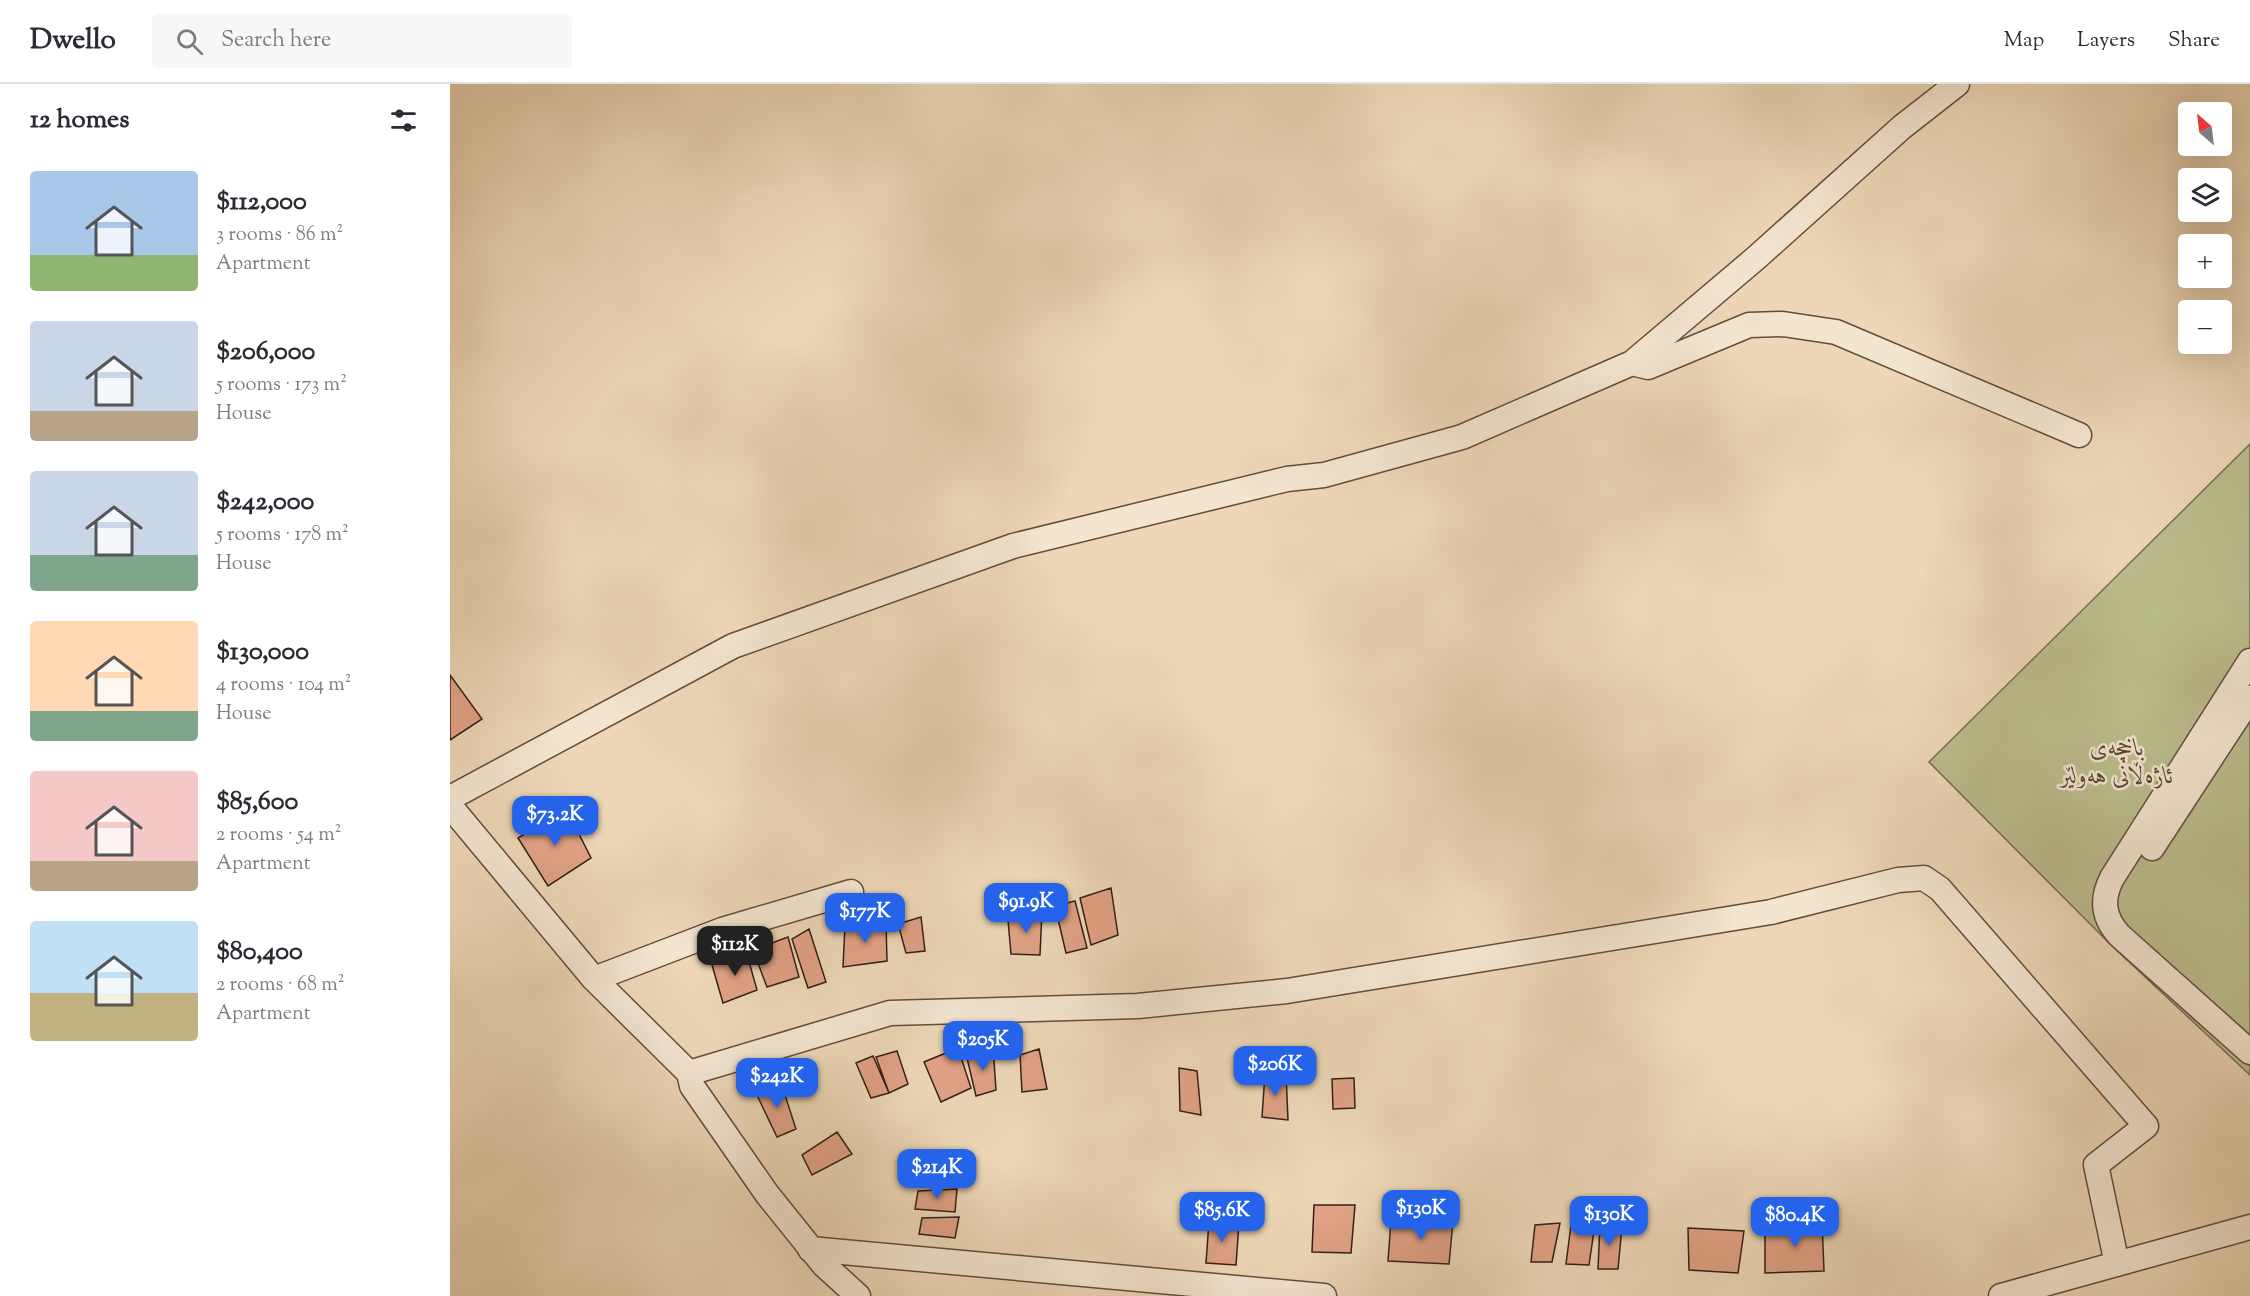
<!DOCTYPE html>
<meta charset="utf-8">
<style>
body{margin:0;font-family:"Sorts Mill Goudy",Amiri,serif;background:#f7f7f7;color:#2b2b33;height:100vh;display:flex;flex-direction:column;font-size:22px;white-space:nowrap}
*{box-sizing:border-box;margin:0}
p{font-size:20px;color:#7c7c81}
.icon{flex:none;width:33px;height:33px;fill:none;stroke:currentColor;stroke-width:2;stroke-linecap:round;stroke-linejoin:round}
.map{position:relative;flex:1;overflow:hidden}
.side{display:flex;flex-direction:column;background:#fff;width:450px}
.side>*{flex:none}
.needle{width:39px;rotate:332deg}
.buttons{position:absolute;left:1728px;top:18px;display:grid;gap:12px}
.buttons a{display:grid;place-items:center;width:54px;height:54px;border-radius:6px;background:#fff;box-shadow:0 6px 24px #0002;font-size:30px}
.price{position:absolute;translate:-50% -51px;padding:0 14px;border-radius:12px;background:#2563eb;color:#fff;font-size:20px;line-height:39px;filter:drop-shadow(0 2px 3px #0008)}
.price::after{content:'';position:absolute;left:50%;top:36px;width:18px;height:14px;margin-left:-9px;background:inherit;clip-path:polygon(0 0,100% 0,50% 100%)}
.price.selected{background:#222;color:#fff}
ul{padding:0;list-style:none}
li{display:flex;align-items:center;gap:18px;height:150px;padding:0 30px}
li span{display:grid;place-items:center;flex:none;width:168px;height:120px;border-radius:6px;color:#555}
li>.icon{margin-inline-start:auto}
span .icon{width:72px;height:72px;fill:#fffc;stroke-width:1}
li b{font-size:26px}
h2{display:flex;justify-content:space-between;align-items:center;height:72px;padding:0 30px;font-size:26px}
header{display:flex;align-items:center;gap:36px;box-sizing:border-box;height:84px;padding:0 30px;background:#fff;border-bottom:2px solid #e1e1e2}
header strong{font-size:28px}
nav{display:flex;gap:33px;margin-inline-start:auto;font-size:21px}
.search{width:420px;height:54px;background:#f7f7f7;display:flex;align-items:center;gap:15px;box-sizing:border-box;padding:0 21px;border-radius:6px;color:#7c7c81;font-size:22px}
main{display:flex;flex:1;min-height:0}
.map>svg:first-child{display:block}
.green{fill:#bbbd8d;stroke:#776e52;stroke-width:1.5}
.building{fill:#e1a285;stroke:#331f17;stroke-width:1.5}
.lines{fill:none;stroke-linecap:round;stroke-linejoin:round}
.minor-casing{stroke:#624d3f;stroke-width:27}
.minor{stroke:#f3e5d0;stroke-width:24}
.labels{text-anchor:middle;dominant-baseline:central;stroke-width:5;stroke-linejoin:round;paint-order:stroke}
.park-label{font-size:24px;font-style:italic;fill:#554634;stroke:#f3e5d0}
</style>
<header>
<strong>Dwello</strong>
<div class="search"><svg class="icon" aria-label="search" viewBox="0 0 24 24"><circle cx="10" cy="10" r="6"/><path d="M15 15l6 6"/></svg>Search here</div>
<nav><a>Map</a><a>Layers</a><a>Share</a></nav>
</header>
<main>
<section class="side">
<h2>12 homes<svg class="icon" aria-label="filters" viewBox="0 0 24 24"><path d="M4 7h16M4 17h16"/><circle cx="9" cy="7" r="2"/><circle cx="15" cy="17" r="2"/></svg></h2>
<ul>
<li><span style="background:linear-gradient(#a9c7e8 70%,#8fb573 0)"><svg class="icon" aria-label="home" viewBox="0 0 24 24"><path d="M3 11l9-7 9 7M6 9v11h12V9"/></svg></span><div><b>$112,000</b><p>3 rooms · 86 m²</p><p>Apartment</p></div></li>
<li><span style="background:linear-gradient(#c9d6e8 75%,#b9a48a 0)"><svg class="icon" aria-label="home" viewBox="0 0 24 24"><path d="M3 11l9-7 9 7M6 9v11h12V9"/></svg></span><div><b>$206,000</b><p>5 rooms · 173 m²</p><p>House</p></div></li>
<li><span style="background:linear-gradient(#c9d6e8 70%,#7fa58c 0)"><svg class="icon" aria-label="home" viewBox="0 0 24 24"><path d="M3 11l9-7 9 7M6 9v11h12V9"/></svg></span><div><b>$242,000</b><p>5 rooms · 178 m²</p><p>House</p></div></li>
<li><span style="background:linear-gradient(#ffd9b3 75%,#7fa58c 0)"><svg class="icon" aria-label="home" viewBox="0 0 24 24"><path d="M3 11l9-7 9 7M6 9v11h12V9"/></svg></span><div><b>$130,000</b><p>4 rooms · 104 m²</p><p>House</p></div></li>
<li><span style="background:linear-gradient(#f6c9c9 75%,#b9a48a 0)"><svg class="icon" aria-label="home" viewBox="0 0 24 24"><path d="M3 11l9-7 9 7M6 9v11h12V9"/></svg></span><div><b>$85,600</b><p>2 rooms · 54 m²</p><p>Apartment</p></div></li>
<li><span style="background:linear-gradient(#bfe0f5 60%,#c2b280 0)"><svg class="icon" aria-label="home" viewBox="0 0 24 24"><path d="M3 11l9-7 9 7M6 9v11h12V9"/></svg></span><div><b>$80,400</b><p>2 rooms · 68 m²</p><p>Apartment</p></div></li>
</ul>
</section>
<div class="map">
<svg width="1800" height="1212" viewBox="0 0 1800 1212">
<rect width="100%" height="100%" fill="#edd7b7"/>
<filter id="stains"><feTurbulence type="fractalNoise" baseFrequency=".00333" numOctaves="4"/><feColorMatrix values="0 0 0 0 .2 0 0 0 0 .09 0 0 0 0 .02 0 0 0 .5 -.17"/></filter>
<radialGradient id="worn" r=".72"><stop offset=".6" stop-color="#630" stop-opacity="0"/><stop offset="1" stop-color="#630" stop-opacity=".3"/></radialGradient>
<!-- green -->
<path class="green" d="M1800,360V991L1662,862L1479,678Z"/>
<!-- building -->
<path class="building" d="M0,591L32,635L0,656Z
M116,724L141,774L98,802L68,754Z
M661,804L668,851L641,861L630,814Z
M625,817L637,864L616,869L605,822Z
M592,827L590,871L561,870L558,836Z
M471,833L475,867L456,869L448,840Z
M436,837L437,877L393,883L395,841Z
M359,845L376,898L358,904L342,855Z
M338,853L349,893L317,903L303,866Z
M296,867L307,906L273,919L262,881Z
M543,963L546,1006L526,1012L517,974Z
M508,964L521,1004L491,1018L474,978Z
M589,965L597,1005L572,1008L570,971Z
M447,967L458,1000L439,1009L426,973Z
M423,972L439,1009L421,1014L406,979Z
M729,984L747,987L751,1031L730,1027Z
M815,990H836L838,1036L812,1033Z
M904,994L905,1024L883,1025L882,995Z
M332,1002L346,1045L327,1053L304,1005Z
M387,1048L402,1070L362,1091L352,1071Z
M507,1105L505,1128L465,1125L468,1107Z
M864,1121H905L901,1169L862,1168Z
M509,1133L505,1154L469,1150L472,1134Z
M941,1136L1003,1137L999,1180L938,1177Z
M759,1137L789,1139L786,1181L756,1179Z
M1372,1137L1374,1187L1315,1189V1144Z
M1110,1139L1102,1178H1081L1085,1141Z
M1145,1140L1139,1181L1116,1180L1121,1141Z
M1150,1140L1172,1142L1168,1185H1148Z
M1238,1144L1294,1147L1288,1189L1239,1186Z"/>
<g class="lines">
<!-- minor casing -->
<g class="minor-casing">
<path id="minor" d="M1182,279L1198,283L1299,241L1333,240L1386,248L1629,351
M1800,577L1662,794C1651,815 1653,833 1669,851L1800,968
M0,714L283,562L563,462L837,395L874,391L1012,353L1182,279L1306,174L1452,43L1507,0
M0,722L144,895L239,989L242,1002L317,1110L374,1181L408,1212
M1702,764L1800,614
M144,895L272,846L401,808
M239,989L440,929L688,922L837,907L1321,828L1448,796L1474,794L1490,805L1696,1042L1646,1081L1667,1180
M360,1165L874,1212
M1551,1212L1800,1143"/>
</g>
<!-- minor -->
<use href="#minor" class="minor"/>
</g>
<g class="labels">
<!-- park labels -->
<g class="park-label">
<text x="1667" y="665">باخچەی<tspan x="1667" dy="28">ئاژەڵانی هەولێر</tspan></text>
</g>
</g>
<rect width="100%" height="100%" filter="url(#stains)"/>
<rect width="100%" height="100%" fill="url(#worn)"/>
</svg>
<div class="buttons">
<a><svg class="needle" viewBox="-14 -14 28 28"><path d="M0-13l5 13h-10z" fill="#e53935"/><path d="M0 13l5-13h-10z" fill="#7c7c81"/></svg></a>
<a><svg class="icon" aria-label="layers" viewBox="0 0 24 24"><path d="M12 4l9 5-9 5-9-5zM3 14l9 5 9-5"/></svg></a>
<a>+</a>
<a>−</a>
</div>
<b class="price" style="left:105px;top:763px">$73.2K</b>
<b class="price" style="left:576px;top:850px">$91.9K</b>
<b class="price" style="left:415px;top:860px">$177K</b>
<b class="price selected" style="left:285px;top:893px">$112K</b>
<b class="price" style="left:533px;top:988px">$205K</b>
<b class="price" style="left:825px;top:1013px">$206K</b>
<b class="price" style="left:327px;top:1025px">$242K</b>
<b class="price" style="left:487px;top:1116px">$214K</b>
<b class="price" style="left:971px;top:1157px">$130K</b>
<b class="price" style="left:772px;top:1159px">$85.6K</b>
<b class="price" style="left:1159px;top:1163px">$130K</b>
<b class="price" style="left:1345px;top:1164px">$80.4K</b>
</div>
</main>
